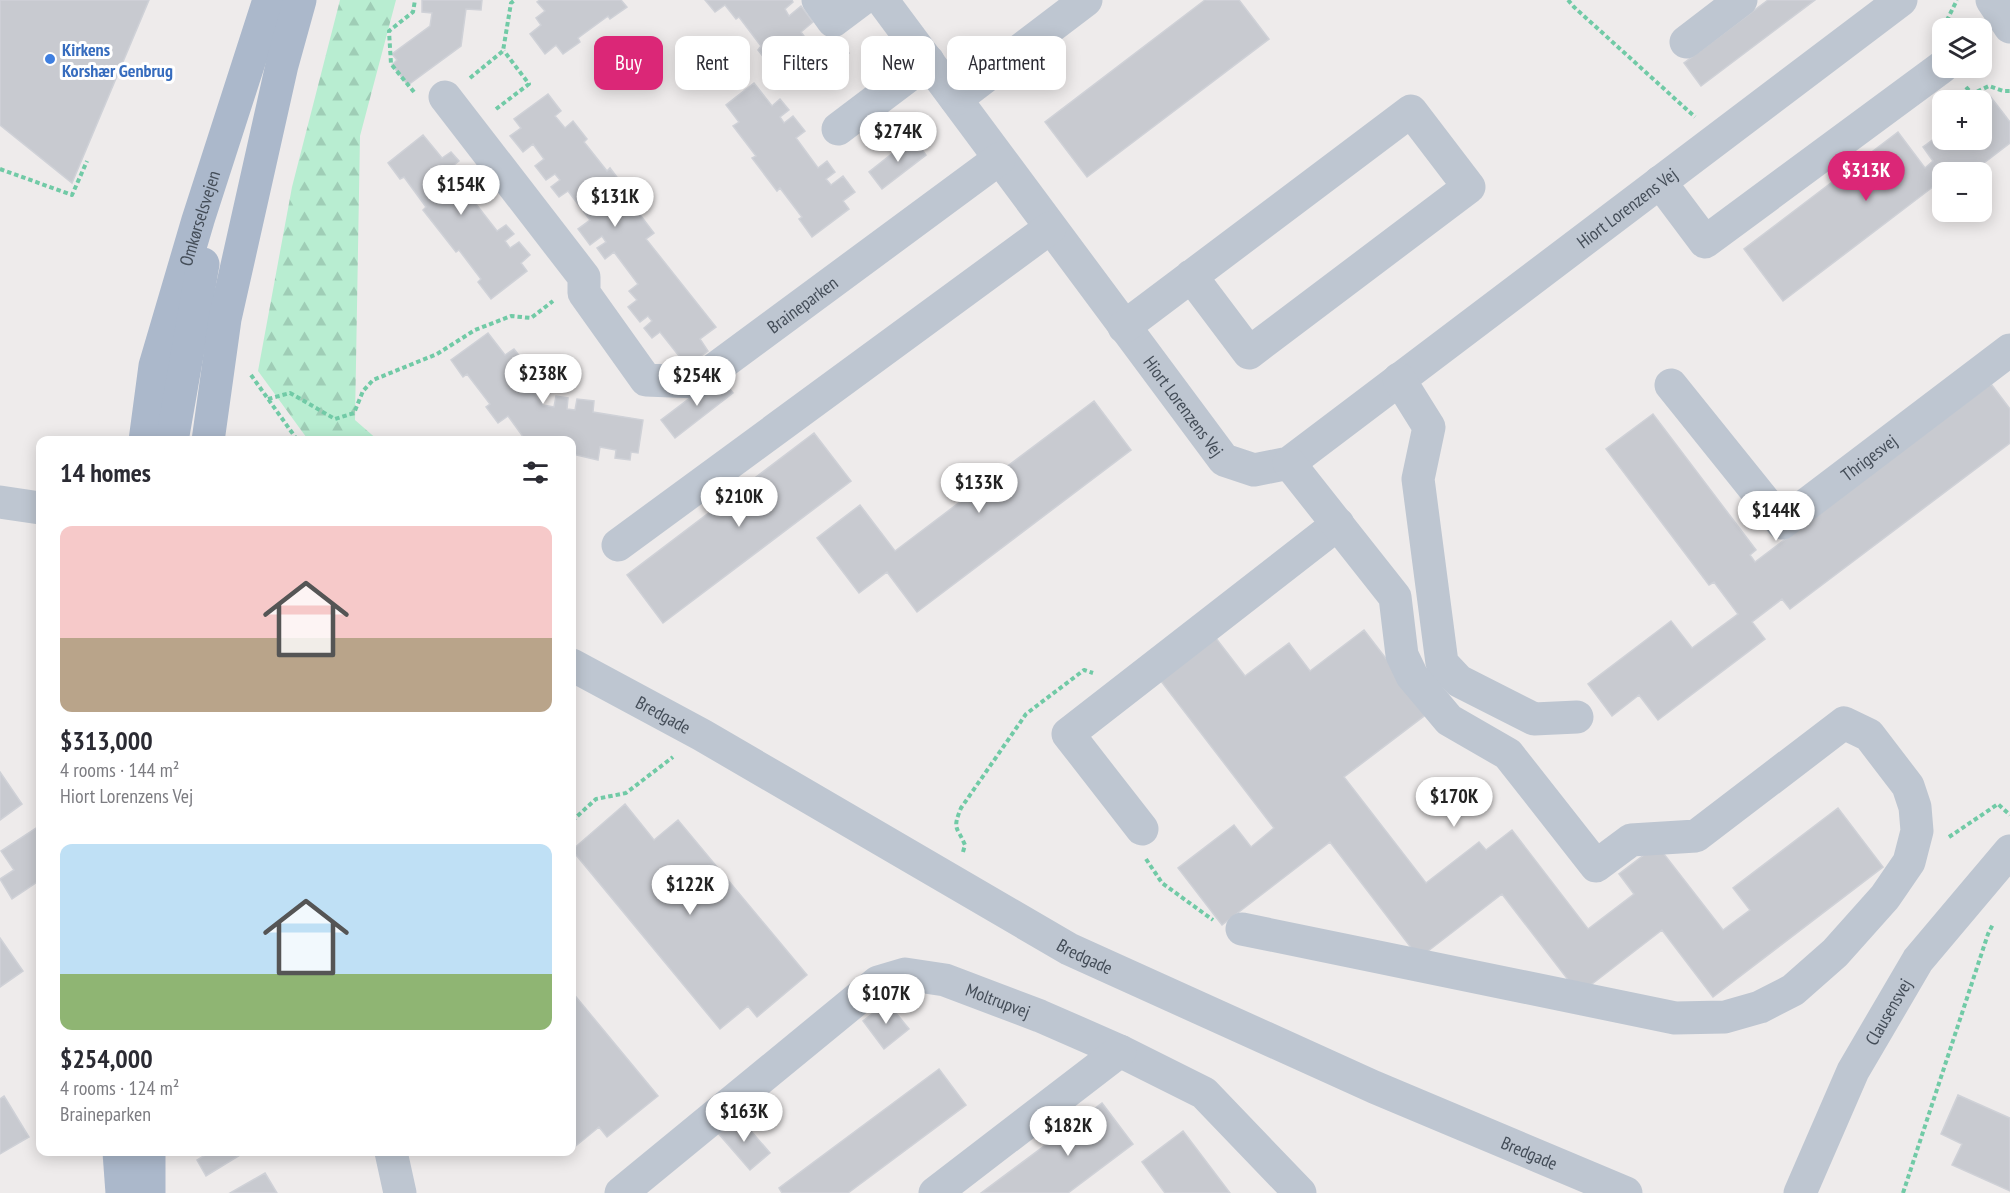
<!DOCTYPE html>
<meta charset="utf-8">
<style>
body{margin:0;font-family:"PT Sans Narrow",sans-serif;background:#f2f2f3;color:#2b2b33;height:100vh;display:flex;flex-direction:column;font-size:22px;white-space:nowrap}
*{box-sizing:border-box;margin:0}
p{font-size:20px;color:#7c7c81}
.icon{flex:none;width:33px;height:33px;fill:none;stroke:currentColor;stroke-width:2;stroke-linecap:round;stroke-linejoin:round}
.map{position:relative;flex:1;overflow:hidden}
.side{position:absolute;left:36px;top:436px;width:540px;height:720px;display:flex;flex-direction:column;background:#fff;border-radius:12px;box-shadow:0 3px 15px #0003}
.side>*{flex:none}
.banner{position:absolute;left:594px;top:36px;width:570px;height:54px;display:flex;gap:12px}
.buttons{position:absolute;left:1932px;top:18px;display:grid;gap:12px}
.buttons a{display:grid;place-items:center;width:60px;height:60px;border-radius:12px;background:#fff;box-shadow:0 3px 15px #0003;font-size:30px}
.price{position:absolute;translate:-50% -51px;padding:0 14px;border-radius:21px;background:#fff;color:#222;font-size:20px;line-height:39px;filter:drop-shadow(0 2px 3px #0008)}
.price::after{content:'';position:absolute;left:50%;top:36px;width:18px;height:14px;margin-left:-9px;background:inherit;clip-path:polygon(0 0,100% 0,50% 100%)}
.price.current{background:#db2777;color:#fff}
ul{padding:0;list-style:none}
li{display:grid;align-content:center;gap:12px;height:318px;padding:0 24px}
li span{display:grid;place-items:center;height:186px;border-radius:12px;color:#555}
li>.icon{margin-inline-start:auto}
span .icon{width:108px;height:108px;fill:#fffc;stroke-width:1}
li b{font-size:26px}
h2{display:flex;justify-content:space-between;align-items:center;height:72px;padding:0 24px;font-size:26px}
.chip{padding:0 21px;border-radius:12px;background:#fff;box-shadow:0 3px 15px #0003;font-size:21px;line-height:54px}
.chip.current{background:#db2777;color:#fff}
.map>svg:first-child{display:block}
.forest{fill:url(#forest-firs)}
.building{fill:#c8cad0;stroke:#cfd1d7;stroke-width:1.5}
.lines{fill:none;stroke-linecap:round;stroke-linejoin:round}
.path{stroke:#71caa6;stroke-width:4;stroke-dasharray:4.5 3;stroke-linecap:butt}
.minor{stroke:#bec6d1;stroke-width:33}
.major{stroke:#abb8cb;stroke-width:33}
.shop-dot{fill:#3f7fe0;stroke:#fff;stroke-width:2}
.labels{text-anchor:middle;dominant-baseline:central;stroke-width:6;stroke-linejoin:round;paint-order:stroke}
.shop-label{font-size:18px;font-weight:bold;fill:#366cbe;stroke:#fff;text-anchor:start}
.street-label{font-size:18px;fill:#444d58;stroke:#fff}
</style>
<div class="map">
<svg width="2010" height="1193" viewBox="0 0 2010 1193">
<defs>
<pattern id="forest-firs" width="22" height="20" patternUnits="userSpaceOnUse" patternTransform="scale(1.5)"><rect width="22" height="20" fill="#b8edd1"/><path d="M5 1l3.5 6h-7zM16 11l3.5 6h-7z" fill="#9fcdb6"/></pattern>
</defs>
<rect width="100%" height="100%" fill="#eeebeb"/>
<!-- forest -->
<path class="forest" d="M340,0H396L360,136L355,420L379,441H309L258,371L292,187Z"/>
<!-- building -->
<path class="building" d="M0,0H149L72,183L0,125Z
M422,0H482L481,10L466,9L461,46L408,85L392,65L397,60L392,54L430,26L432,13L422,12Z
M540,0H621L627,7L610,19L608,16L578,38L580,42L563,54L556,45L545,54L530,34L541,25L536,18L545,11L537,2Z
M705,0H792L793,2L785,9L789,16L801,6L813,22L801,32L807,40L771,67L758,50L761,46L739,17L736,19L725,5L715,12Z
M1205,0H1239L1269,39L1087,177L1045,122Z
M1768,0H1815L1701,86L1684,63Z
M836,35L849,53L804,86L791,68Z
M754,83L772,106L780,99L789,110L780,117L784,123L793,116L805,131L796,138L818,168L827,161L835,172L826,179L831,185L843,176L855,192L843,201L849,209L812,237L799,219L802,217L780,188L777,191L752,158L756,156L733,126L739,122L726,105Z
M548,94L561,111L555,116L565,128L573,121L587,139L584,142L607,171L610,168L635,201L631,203L654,233L646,239L716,327L700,339L708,351L687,366L660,332L652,338L644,328L652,321L648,316L640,322L628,307L637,300L629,291L638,284L614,252L605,259L597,248L606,242L602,236L590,245L578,229L590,220L568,191L559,197L551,187L560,180L555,174L546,180L535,166L544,159L533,144L523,152L510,136L521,128L514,119Z
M1990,96L2010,122V143L1972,172H1942V180L1783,301L1744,249L1898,132L1925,168L1933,161L1923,147L1942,133V140H1982V103Z
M423,135L442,158L451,152L459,161L449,169L454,175L463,168L474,182L465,190L497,231L506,225L514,234L505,241L510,248L519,242L530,255L521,263L527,271L491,299L478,282L481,279L459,250L456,252L423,210L426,207L404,177L400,179L388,163Z
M913,137L926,155L882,189L869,172Z
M488,333L505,355L514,349L522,359L513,366L518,372L531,363L541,378L530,387L543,405L554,407L556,396L568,398L567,409L575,410L577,399L594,401L593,412L643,420L638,453L631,452L630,460L615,458L616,450L600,447L598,460L572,454V441H546L524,438L508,416L498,423L486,407L490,404L467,374L463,377L451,360Z
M719,376L733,393L675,438L661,420Z
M1991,384L2010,409V443L1790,609L1782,599L1752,622L1765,639L1658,720L1639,695L1612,716L1588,684L1671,621L1692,648L1738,614L1714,582L1709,585L1606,449L1653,414L1756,550L1750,555L1755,562Z
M1094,401L1131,450L917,612L887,572L859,593L817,538L860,505L895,551Z
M814,433L851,481L663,623L627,575Z
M1364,630L1428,713L1344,777L1426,883L1479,842L1486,850L1512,830L1588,929L1634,894L1619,874L1657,845L1723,930L1750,910L1733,888L1838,808L1883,867L1713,997L1662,930L1579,994L1502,894L1419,958L1330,842L1222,925L1178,868L1234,825L1251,847L1274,828L1157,676L1212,633L1245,676L1289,643L1310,671Z
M0,772L22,804L0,820Z
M625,804L654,840L678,820L807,975L757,1017L748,1006L720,1029L572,850Z
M39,826L40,880L12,899L0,879L14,870L1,851Z
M0,938L23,971L0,987Z
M572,992L658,1096L607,1137L599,1127L572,1149Z
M887,1002L909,1029L884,1049L863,1021Z
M939,1069L966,1105L848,1193H782L779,1188Z
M1958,1095L2010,1118V1191L1952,1165L1962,1144L1941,1134Z
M4,1096L29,1137L0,1154V1099Z
M1102,1103L1133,1144L1068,1193H981Z
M738,1116L770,1153L750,1170L718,1133Z
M1183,1131L1230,1193H1165L1142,1162Z
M210,1152H245L206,1176L197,1160Z
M265,1173L277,1193H230Z"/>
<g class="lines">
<!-- path -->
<path class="path" d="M1568,0L1574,7L1695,117
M1940,34L1957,0
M470,78L503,51L511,3L515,0
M1966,87L1972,94L1989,86L2003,91H2010
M414,92L391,64L389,31L413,12L415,0
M496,109L529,84L504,51
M0,169L72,195L87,161
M251,375L298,441
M268,399L290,393L335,419L354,413L363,391L373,380L437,354L475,330L511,316L531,318L553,301
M572,821L596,799L626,793L673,757
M1949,837L1998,804L2010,815
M963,852L965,845C957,826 952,830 961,808L1026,714L1084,670L1093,673
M1146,859L1162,883L1213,920
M1903,1193L1988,934L1993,924"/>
<!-- minor -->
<g class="minor">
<path d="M818,0L833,21L861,0"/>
<path id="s1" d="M882,0L1224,460L1254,470L1289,463L1901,0"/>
<path d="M1992,0L2010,27"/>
<path d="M1686,42L1741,0"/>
<path id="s2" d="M445,97L584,277V293L646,380L697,382L999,159"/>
<path d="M956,99L1086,0"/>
<path d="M838,129L928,61"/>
<path d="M1660,182L1705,242L1942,67"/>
<path d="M1124,327L1411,111L1469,187L1249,353L1191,276"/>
<path d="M1399,379L1429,427L1418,479L1442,663L1459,681L1534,719L1577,717"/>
<path id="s3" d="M1671,385L1782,523L2010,350"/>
<path d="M0,502L40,508"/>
<path d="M618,545L1050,228"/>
<path id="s4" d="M572,665L702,735L1069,949L1374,1087L1626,1193"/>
<path d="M1142,829L1068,734L1338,524"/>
<path d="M1242,929L1675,1018L1725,1017L1760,1007L1793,990L1835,953L1885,897L1909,862L1917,831L1915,807L1908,786L1869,735L1844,723L1696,836L1631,840L1596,866L1508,754L1449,720L1412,676L1402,655L1395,597L1289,463"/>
<path d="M391,1152L400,1193"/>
<path id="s5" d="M621,1193L878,982L905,974L945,980L1040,1016L1120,1051L1204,1093L1300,1193"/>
<path d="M935,1193L1120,1051"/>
<path id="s6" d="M1800,1193L1853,1071L1918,960L2010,851"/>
</g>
<!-- major -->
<g class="major">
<path id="s7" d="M145,441L155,366L198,220L269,0"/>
<path d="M172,441L203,264"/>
<path d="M208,441L225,319L282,65L300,0"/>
<path d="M119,1152L122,1193"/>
<path d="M149,1193V1152"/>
</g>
</g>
<!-- markers -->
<circle class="shop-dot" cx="50" cy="59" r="6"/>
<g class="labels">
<!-- shop labels -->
<g class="shop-label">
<text x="62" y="49">Kirkens<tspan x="62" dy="21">Korshær Genbrug</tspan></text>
</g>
<!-- street labels -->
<g class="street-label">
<text stroke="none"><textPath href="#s1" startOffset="1064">Hiort Lorenzens Vej</textPath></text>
<text stroke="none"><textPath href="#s7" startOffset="230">Omkørselsvejen</textPath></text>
<text stroke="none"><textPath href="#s2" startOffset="532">Braineparken</textPath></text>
<text stroke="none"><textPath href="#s1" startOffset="506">Hiort Lorenzens Vej</textPath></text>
<text stroke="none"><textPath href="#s3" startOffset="286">Thrigesvej</textPath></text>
<text stroke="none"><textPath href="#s4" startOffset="104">Bredgade</textPath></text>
<text stroke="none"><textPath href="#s4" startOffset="590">Bredgade</textPath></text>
<text stroke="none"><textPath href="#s5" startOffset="458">Moltrupvej</textPath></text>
<text stroke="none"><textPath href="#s6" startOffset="202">Clausensvej</textPath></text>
<text stroke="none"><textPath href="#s4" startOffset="1076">Bredgade</textPath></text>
</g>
</g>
</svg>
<div class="buttons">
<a><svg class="icon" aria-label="layers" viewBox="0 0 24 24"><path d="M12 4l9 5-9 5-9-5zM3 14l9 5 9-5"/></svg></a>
<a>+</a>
<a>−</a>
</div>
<b class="price" style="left:898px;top:163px">$274K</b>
<b class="price current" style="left:1866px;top:202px">$313K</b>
<b class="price" style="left:461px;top:216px">$154K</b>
<b class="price" style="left:615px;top:228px">$131K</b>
<b class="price" style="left:543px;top:405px">$238K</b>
<b class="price" style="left:697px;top:407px">$254K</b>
<b class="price" style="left:979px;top:514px">$133K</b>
<b class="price" style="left:739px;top:528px">$210K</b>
<b class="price" style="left:1776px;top:542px">$144K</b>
<b class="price" style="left:1454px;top:828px">$170K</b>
<b class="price" style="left:690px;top:916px">$122K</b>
<b class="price" style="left:886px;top:1025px">$107K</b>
<b class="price" style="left:744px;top:1143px">$163K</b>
<b class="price" style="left:1068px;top:1157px">$182K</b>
<div class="banner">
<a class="chip current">Buy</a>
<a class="chip">Rent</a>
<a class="chip">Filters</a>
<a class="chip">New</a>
<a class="chip">Apartment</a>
</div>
<section class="side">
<h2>14 homes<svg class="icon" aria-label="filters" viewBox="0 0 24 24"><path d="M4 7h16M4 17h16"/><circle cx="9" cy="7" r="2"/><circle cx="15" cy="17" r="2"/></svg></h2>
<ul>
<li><span style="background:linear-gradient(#f6c9c9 60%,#b9a48a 0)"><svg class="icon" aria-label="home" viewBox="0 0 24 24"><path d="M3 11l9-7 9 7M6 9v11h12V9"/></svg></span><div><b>$313,000</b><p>4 rooms · 144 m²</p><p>Hiort Lorenzens Vej</p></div></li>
<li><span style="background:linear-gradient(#bfe0f5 70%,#8fb573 0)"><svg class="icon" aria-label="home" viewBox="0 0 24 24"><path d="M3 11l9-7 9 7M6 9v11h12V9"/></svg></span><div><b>$254,000</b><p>4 rooms · 124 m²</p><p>Braineparken</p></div></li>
</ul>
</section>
</div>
